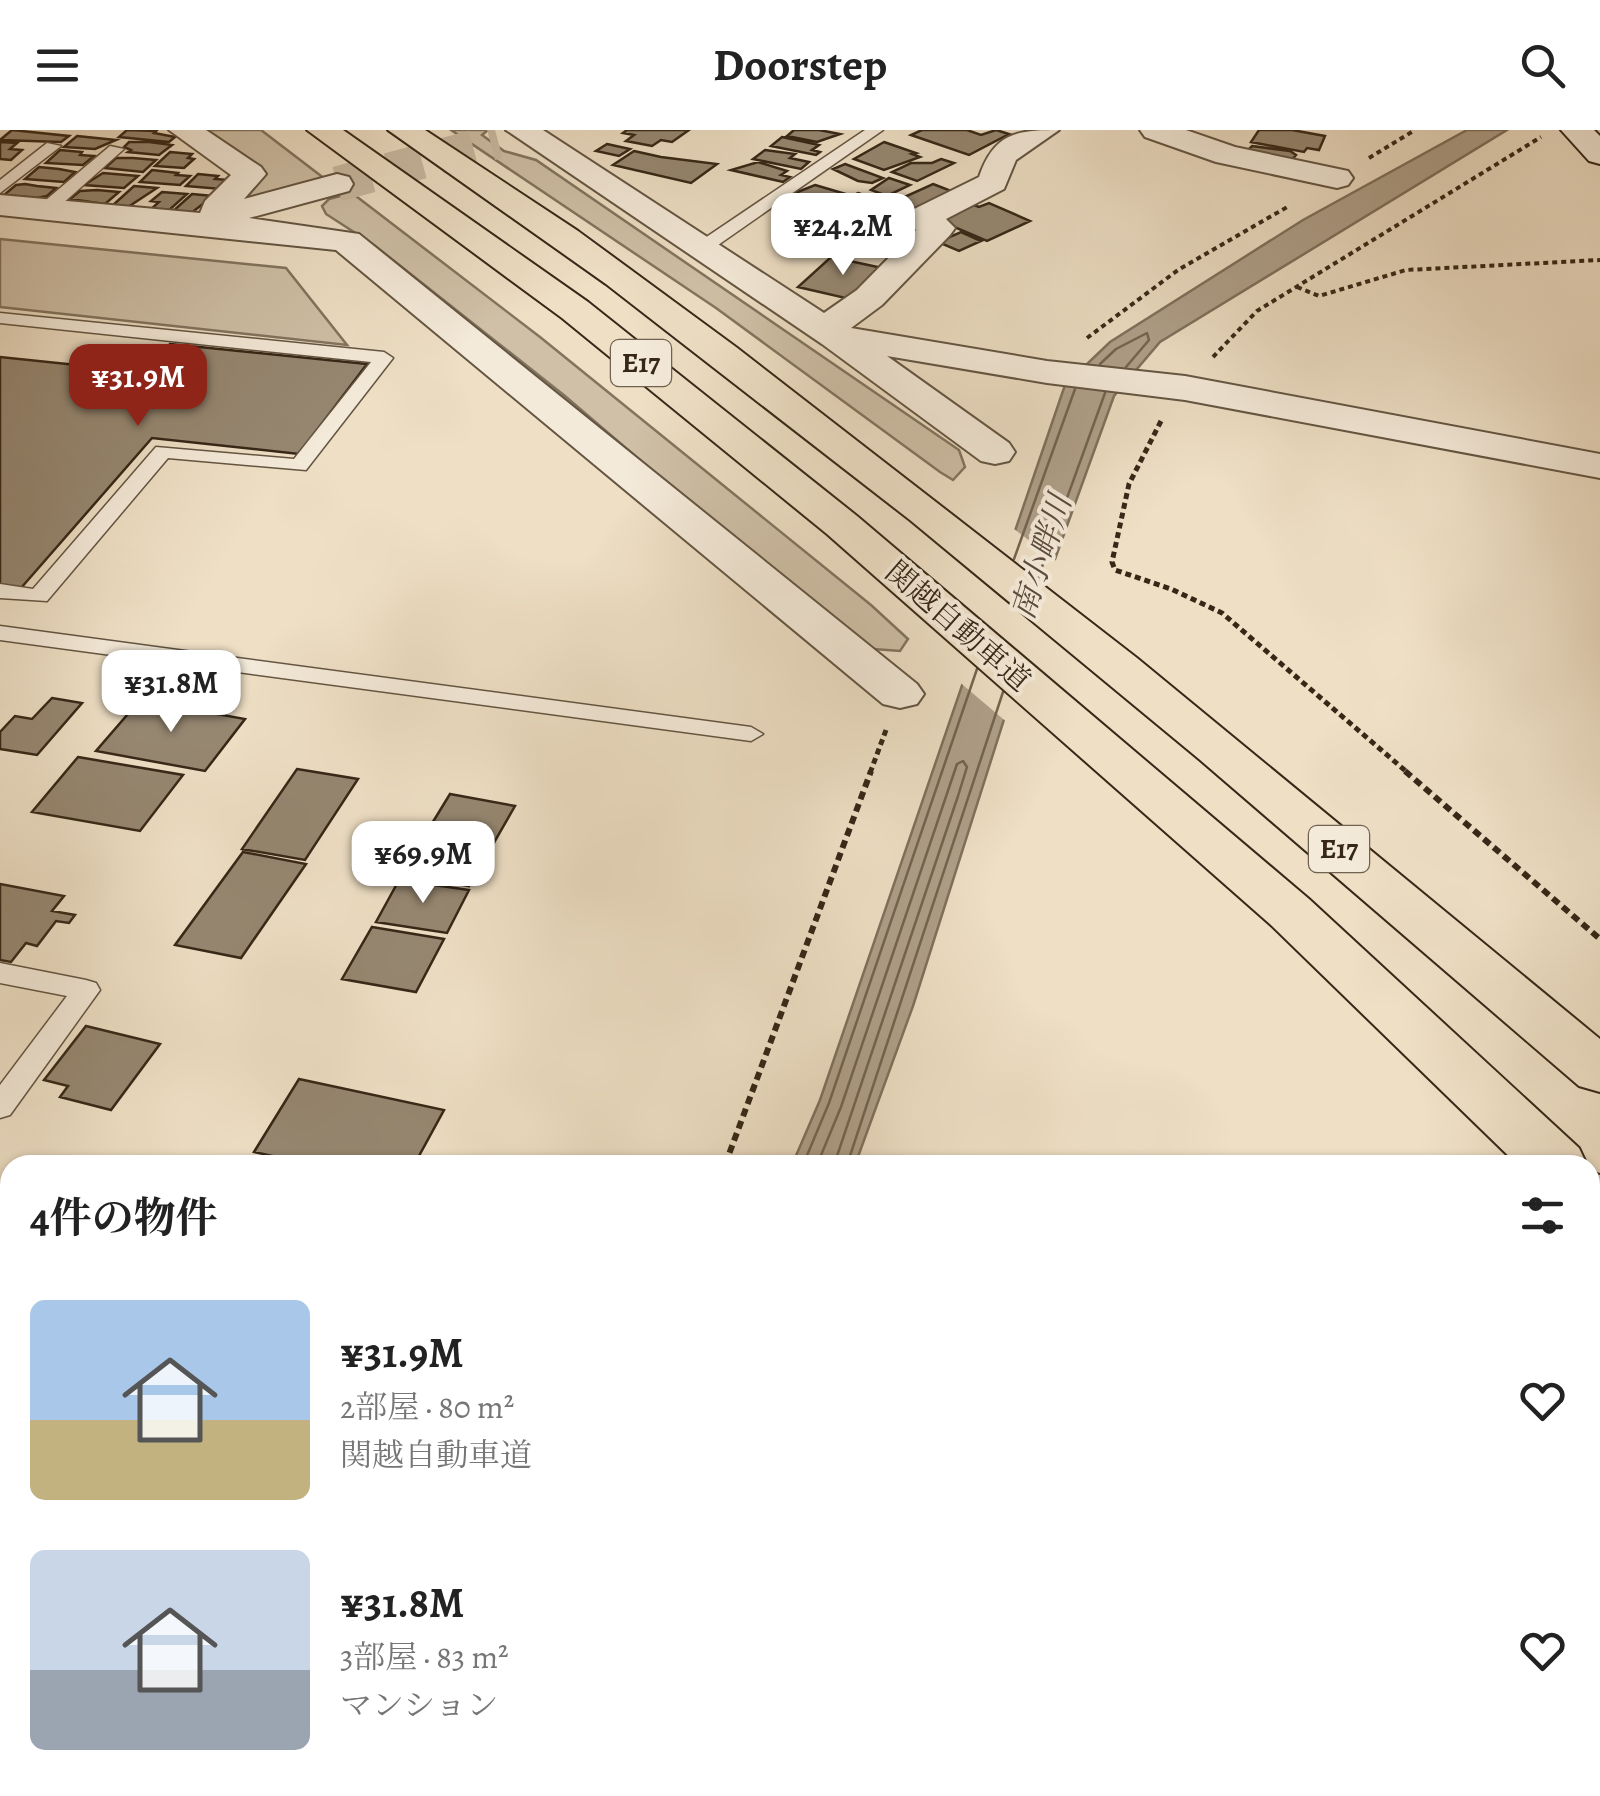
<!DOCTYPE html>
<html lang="ja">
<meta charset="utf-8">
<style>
body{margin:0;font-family:Alegreya,"Noto Serif JP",serif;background:#f6f6f6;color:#222;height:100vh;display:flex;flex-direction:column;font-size:38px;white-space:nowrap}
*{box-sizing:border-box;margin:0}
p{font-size:32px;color:#767676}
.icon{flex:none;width:55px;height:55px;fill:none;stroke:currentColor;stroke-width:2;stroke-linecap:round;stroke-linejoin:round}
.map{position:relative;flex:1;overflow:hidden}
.details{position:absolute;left:0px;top:1025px;width:1600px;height:642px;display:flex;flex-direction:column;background:#fff;border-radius:30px 30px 0 0;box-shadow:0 2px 8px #0004}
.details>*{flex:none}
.price{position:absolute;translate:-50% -85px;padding:0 22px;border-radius:20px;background:#fff;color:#222;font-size:32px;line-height:65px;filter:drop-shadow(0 2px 5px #0008)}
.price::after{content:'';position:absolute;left:50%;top:60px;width:30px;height:22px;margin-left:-15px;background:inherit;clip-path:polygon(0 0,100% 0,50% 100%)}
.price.current{background:#8f2418;color:#fff}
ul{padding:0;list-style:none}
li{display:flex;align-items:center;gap:30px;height:250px;padding:0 30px}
li span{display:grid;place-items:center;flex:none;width:280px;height:200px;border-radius:15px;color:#555}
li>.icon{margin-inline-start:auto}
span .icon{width:120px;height:120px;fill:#fffc;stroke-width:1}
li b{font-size:42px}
h2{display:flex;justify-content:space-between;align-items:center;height:120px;padding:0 30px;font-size:42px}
header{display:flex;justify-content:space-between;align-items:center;height:130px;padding:0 30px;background:#fff;font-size:45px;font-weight:600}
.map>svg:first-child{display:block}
.green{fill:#cfc0a7;stroke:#82745f;stroke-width:2.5}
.water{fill:#afa08a;stroke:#7f705c;stroke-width:2.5}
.pier{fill:#eedfc5}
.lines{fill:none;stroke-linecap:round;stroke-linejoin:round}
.shore{stroke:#726450;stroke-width:2.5}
.building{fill:#968771;stroke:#362717;stroke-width:2.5}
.street-tunnel{stroke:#c9baa2;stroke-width:35;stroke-dasharray:35 18;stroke-linecap:butt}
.lane-casing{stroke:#645542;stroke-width:3}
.street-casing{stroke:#645542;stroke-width:4}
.secondary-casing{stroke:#362717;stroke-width:4}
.highway-casing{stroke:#362717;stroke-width:4}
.path-far3{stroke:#362717;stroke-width:4;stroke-dasharray:5 4;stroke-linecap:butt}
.path-far2{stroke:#362717;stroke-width:5;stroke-dasharray:6 4;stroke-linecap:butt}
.path-far1{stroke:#362717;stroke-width:6;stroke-dasharray:8 5;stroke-linecap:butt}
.path{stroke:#362717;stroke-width:8;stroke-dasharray:10 6;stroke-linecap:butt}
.lane{fill:#f4ead9;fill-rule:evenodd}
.street{fill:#f4ead9;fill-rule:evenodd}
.secondary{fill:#f4ead9;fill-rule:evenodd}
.highway{fill:#eedfc5;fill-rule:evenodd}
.labels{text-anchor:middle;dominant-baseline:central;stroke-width:8;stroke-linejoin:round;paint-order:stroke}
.shield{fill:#f4ead9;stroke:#6f6251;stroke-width:2.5}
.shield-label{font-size:28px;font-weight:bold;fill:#362717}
.street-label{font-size:30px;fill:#362717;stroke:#f4ead9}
.water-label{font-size:32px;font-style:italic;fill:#5a4b3a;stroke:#f4ead9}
</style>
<header><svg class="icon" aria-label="menu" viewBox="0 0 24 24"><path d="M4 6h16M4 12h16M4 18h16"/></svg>Doorstep<svg class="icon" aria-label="search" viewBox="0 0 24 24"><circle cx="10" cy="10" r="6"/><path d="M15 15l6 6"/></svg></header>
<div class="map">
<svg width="1600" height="1666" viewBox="0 0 1600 1666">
<rect width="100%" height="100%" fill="#eedfc5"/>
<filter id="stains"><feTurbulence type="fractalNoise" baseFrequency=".002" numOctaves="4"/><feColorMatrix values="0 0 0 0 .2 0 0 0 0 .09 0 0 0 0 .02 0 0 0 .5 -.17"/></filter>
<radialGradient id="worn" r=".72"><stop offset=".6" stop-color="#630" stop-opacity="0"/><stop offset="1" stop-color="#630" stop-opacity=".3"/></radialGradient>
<!-- green -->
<path class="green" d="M203,0H261L325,49L233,73L258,45Z
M451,0H488L482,5L504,21L536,30L959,320L965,337L953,350L940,342L716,178Z
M352,63L540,207L871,475L908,509L900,521L860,518L565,266L374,115L326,84L322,76L329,69Z
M0,109L286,138L347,215L0,177Z
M95,1658H216L207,1666H89Z"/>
<!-- water -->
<path class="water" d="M1467,0H1507L1160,212L1114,266L1055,429L913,876L855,1035H792L820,970L1065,255L1110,212L1303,90Z
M581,1658H642L641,1663L654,1658H887L874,1666H578Z"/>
<!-- pier -->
<path class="pier" d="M1010,396L1059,433L1009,594L957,550Z"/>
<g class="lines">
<!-- shore -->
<path class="shore" d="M1100,234L1116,219L1147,203L1149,210L1126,237
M1014,429L1075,259
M1038,448L1105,263
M803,1035L829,973L977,539
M817,1035L841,977L957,634L963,631L967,637L958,666L834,1035
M847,1035L1003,562"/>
</g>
<!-- building -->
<path class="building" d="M12,0L69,6L61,12L0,10Z
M127,0L156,1L154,3L175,7L169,12L119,7Z
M627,0H689L672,12L661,10L652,16L626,11L634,5L623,3Z
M794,0H819L840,4L817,12L787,6Z
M922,0H967L981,5L996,0L1009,4L969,25L911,5Z
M1259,0H1292L1325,6L1319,20L1307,18L1304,22L1251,12Z
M77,6L116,10L95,19L64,17Z
M782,7L819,15L812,20L820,22L816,25L771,16Z
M0,12L17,13L10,19L22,20L11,30L0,29Z
M129,12H149L172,15L159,25L128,22L131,20L124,17Z
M884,12L916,23L912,24L920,27L884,40L854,29Z
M607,14L630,19L619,26L596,21Z
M1252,16L1290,21L1296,25L1288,34L1245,23Z
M60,20L82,22L80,25L94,26L83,35L46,33Z
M765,20L795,24L790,28L809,32L801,39L753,29Z
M634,21L661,27L717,34L691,53L613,35Z
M170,22L192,24L188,28L194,29L184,38L155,36Z
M116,28H133L156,30L143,42L105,38Z
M941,29L954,33L917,51L892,42L911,33H932Z
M758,32L787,41L781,45L790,47L783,52L731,40Z
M845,34L883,48L872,53L858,51L833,39Z
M39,37L59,39L75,42L64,52L25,49Z
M152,40L178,43L176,45L190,46L180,55L140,52Z
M103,43L138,46L124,58L84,55Z
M198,44L218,46L215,49L230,50L221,59L186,56Z
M889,48L910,55L887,66L871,60Z
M25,54L37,56L56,58L47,66L37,68L4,65L16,55Z
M933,54L959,64L904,89L878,79Z
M815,55L846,64L831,72L795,63Z
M134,56L157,58L128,77L112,76Z
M97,60L119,62L105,74L70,69L80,61Z
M162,62L187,64L167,82L150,80L159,72L151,71Z
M858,63L878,70L855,82L835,75Z
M192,64L213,66L190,84L172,82Z
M968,73L979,77L989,73L1030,91L987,111L933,88Z
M897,94L920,102L906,109L912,111L885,124L860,112Z
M961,102L981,111L959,121L938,112Z
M831,127L887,139L854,170L798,157Z
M170,214L367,234L299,324L152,308L21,458L0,455V227L144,242Z
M52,568L82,573L37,625L0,619V602L15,586L32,589Z
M140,570L245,589L205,641L96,621Z
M78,627L183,645L140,701L32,682Z
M297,639L358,649L305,730L242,719Z
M450,664L515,676L469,756L401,744Z
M243,722L306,734L241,828L175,815Z
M399,750L469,760L447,803L376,792Z
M0,754L64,766L52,781L75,785L69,793L56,791L37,816L26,813L11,832L0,830Z
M372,797L444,809L416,862L342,849Z
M86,896L160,914L111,980L60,967L68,956L44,950Z
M299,949L444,980L414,1035H313L254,1022Z
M0,1312L10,1317V1379L0,1374Z
M0,1537L10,1542V1645L0,1640Z
M32,1658H82L76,1666H47Z"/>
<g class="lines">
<!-- street-tunnel -->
<path class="street-tunnel" d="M337,54L498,11"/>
<!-- lane casing -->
<g class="lane-casing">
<path id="lane" d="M865,0H883L708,122H696V114Z
M47,13L61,16L0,63V50Z
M110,16L124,19L52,83H40V75Z
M0,183L384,222L393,228L306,340L168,328L47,471L0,468V454L33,459L156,317L294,329L371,232L0,193Z
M0,496L751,597L763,604L751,611L0,510Z
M0,833L86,850L96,853L100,860L10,985L0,988V955L67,866L0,853Z"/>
</g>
<!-- street casing -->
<g class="street-casing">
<path id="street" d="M169,0H206L261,37L266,44L244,69L337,44L349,47L353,54L349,61L249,88L359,104L917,554L924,564L917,574L900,578L883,574L336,120L0,85V65L200,83L205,71L231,45Z
M506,0H543L824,183L857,160L916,100L903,89L908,82L979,47C994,3 1016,0 1059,0L1016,30L1004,59L946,89L955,98L950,105L882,175L851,198L1047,231L1185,246L1600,324V348L1185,270L1047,253L887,226L1009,313L1015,322L1009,331L995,334L981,331L822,214Z
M1140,0H1186L1235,17L1348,41L1353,48L1348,55L1337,58L1216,32L1145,7Z"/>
</g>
<!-- secondary casing -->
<g class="secondary-casing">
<path id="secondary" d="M1561,0H1594L1600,6V34L1589,31Z"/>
</g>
<!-- highway casing -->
<g class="highway-casing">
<path id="highway" d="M307,0H343L588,172L857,386L1309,769L1579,1018L1587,1035H1518L1271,795L827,404L562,188Z
M388,0H425L578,101L736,217L1137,528L1600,909V962L1579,956L1199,629L910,390L606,154Z
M1590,1042L1600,1045V1100L1590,1097Z"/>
</g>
<!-- path-far3 -->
<path class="path-far3" d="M1369,28L1415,0
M1297,157L1319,166L1406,140L1600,130
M1087,208L1178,140L1289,76
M1213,227L1257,181L1541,7"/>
<!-- path-far2 -->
<path class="path-far2" d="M1161,291L1129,354L1112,432L1115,440L1171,459L1222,483L1408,643
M870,643L886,600"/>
<!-- path-far1 -->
<path class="path-far1" d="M1405,641L1600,809
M725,1035L871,641"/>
<!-- path -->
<path class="path" d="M1590,1611L1600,1609
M234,1666L243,1658
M1425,1666L1437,1658"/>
<!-- lane -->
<use href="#lane" class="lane"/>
<!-- street -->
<use href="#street" class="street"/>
<!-- secondary -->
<use href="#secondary" class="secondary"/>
<!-- highway -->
<use href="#highway" class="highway"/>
</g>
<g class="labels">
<!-- shield labels -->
<g class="shield">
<rect x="611" y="210" width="60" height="46" rx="8"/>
<rect x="1309" y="696" width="60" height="46" rx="8"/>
</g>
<g class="shield-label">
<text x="641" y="233">E17</text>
<text x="1339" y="719">E17</text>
</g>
<!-- street labels -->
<g class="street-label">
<text transform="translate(958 496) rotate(41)">関越自動車道</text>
</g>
<!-- water labels -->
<g class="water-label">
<text transform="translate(1041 427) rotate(-72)">南小畔川</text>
</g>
</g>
<rect width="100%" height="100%" filter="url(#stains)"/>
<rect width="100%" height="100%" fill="url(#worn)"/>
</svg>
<b class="price" style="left:843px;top:148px">¥24.2M</b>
<b class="price current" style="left:138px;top:299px">¥31.9M</b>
<b class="price" style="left:171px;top:605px">¥31.8M</b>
<b class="price" style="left:423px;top:776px">¥69.9M</b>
<section class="details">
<h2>4件の物件<svg class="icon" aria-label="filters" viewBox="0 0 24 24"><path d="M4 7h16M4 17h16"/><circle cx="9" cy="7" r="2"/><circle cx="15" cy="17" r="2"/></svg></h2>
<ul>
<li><span style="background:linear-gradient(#a9c7e8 60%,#c2b280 0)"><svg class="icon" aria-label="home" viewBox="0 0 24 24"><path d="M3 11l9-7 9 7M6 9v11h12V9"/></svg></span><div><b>¥31.9M</b><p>2部屋 · 80 m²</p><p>関越自動車道</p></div><svg class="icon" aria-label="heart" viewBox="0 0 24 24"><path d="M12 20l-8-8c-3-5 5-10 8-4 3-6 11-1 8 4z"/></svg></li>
<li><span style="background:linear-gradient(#c9d6e8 60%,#9aa5b1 0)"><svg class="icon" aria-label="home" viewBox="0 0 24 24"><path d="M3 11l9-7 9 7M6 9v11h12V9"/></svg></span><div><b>¥31.8M</b><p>3部屋 · 83 m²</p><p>マンション</p></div><svg class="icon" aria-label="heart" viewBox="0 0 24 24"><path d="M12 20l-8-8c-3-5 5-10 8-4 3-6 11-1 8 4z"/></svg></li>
</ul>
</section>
</div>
